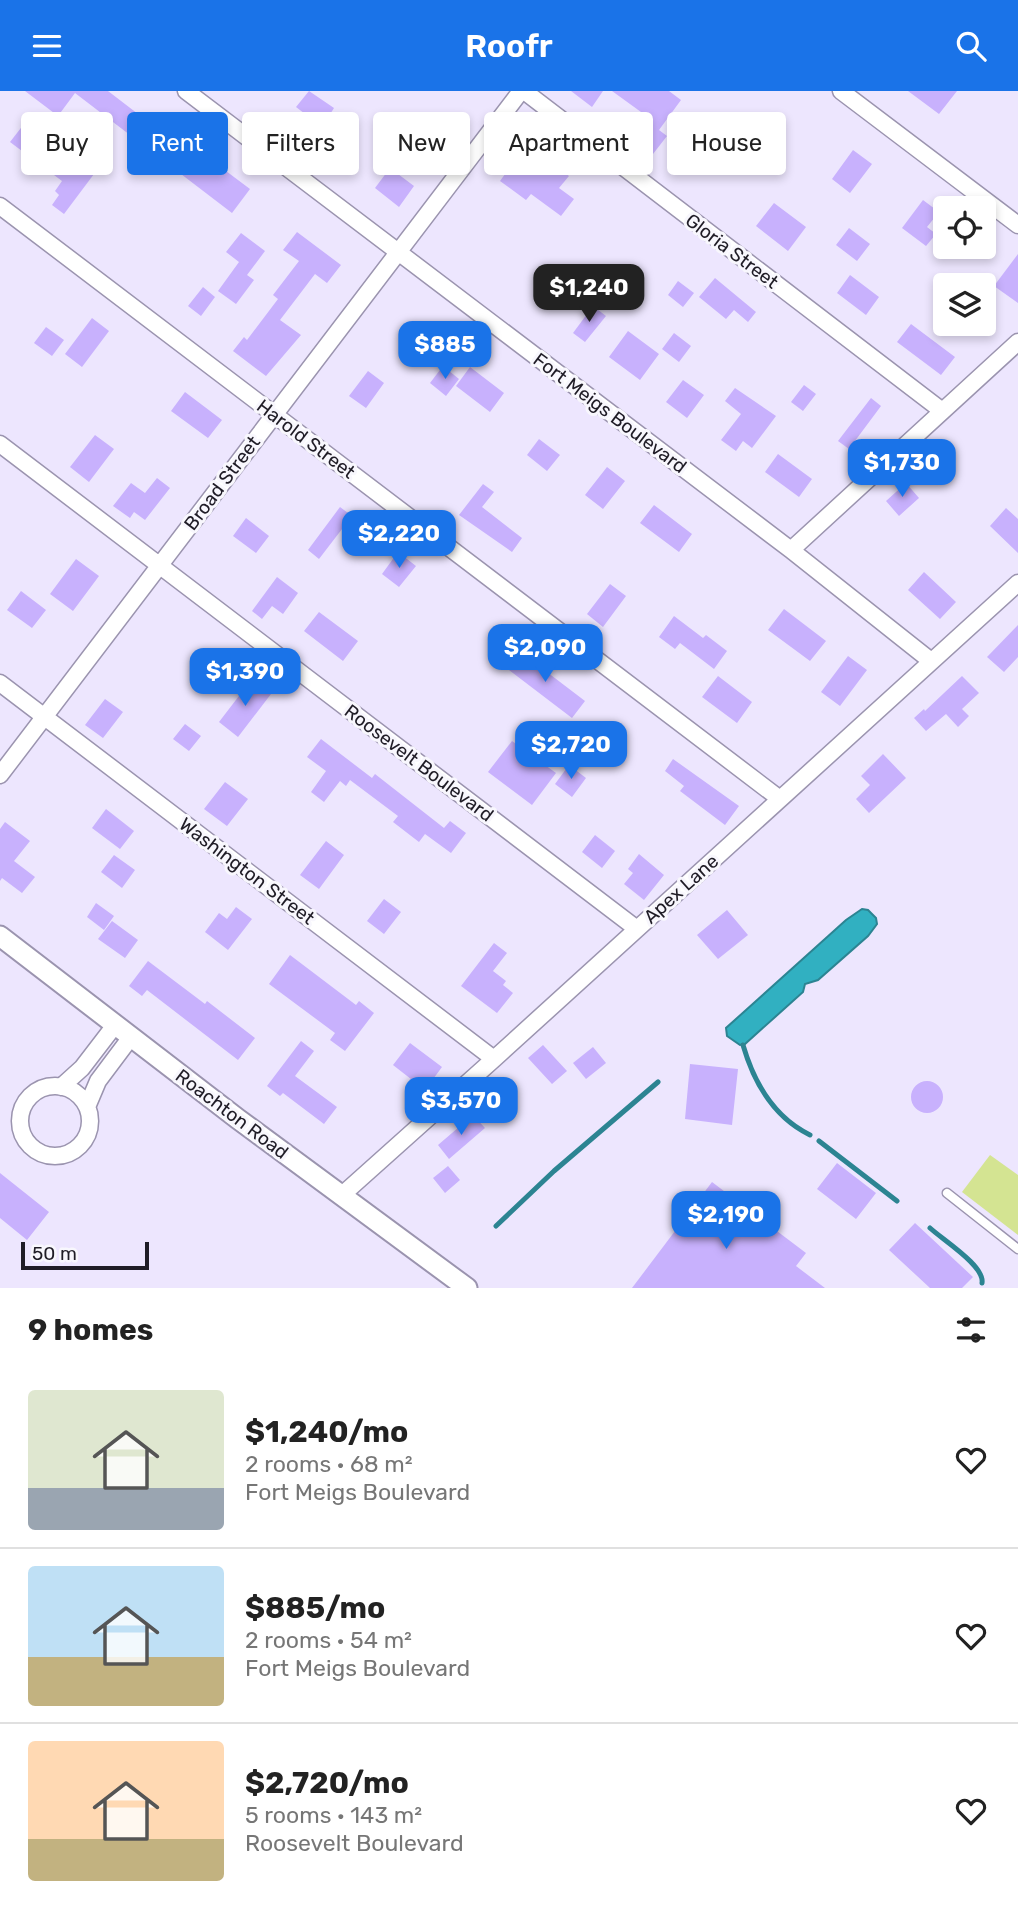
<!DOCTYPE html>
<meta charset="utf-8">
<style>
body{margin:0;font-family:Rubik,sans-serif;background:#f6f6f6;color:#222;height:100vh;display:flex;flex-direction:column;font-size:26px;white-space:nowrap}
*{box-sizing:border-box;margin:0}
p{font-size:23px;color:#767676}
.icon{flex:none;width:38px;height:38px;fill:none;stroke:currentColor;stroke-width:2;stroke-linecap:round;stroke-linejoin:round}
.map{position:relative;height:1197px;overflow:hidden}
.details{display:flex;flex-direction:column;background:#fff;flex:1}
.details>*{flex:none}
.hud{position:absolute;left:21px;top:21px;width:976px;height:63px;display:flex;gap:14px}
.controls{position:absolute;left:933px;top:105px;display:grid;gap:14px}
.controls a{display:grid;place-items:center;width:63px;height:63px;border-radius:7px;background:#fff;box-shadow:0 4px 10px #0003;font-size:35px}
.scale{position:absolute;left:21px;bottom:18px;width:128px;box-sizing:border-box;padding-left:7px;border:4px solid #1f1c26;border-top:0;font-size:19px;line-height:24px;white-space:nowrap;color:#1f1c26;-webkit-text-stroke:5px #f8f7fd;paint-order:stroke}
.price{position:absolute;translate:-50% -60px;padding:0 16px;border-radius:14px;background:#1a73e8;color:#fff;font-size:23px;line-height:46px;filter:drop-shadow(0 2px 4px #0008)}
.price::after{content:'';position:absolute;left:50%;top:42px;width:21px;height:16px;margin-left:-10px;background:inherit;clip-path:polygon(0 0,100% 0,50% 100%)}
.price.current{background:#222;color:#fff}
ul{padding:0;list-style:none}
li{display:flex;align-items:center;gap:21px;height:175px;padding:0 28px}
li+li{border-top:2px solid #e0e0e0}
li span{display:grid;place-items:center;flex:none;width:196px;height:140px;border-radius:7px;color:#555}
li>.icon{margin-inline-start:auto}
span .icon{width:84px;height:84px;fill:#fffc;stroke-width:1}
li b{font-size:30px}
h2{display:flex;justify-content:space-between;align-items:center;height:84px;padding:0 28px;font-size:30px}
.tag{padding:0 24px;border-radius:7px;background:#fff;box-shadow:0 4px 10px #0003;font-size:24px;line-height:63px}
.tag.current{background:#1a73e8;color:#fff}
header{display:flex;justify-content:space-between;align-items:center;height:91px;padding:0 28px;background:#1a73e8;color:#fff;font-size:32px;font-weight:600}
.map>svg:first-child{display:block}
.green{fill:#d4e492}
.water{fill:#31b0c1;stroke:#2c8492;stroke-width:2}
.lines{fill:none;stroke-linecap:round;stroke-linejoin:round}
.stream{stroke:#2c8492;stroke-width:5}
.building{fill:#c8b1fd}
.service-casing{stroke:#9b94af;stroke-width:11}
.minor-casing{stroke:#9b94af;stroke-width:19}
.tertiary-casing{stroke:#9b94af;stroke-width:23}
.service{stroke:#fff;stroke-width:8}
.minor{stroke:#fff;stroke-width:16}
.tertiary{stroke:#fff;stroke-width:19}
.labels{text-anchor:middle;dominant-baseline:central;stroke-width:6;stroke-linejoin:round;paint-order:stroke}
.street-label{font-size:19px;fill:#1f1c26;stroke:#f8f7fd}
</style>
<header><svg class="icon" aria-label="menu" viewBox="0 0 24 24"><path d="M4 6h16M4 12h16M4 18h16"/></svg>Roofr<svg class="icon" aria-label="search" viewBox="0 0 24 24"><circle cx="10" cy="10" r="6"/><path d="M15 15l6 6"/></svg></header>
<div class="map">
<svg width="1018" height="1197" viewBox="0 0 1018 1197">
<rect width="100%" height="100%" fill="#ede6fe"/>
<!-- green -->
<path class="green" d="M990,1064L1018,1084V1144L962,1101Z"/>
<!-- water -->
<path class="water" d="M862,818L868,819L876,827L877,833L868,845L818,889L805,893L803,901L745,953L740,954L727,945L726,937L846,829Z"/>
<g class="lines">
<!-- stream -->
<path class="stream" d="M743,954C754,992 773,1026 810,1044
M819,1050L897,1110
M496,1135L554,1080L658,991
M930,1137C943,1149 985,1175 982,1192"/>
</g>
<!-- building -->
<path class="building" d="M25,0H108L185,59L190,53L250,98L232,122L75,2L58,25Z
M309,0L334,17L329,25L347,38L339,49L296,16Z
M571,0H603L592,16Z
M612,0H669L681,9L659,39L667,45L653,63L625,42L641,21Z
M908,0H957L939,23Z
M444,23L459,34L439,61L419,47L429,34L433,37Z
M24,33L83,74L86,71L97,79L64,123L52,114L59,104L55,100L62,90L10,51Z
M527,53L569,85L559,97L574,108L561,125L531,103L526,109L500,90Z
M853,59L872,73L850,102L832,88Z
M390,77L414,95L399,116L375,97Z
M923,109L939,121L927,136L936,143L926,155L902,137Z
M774,112L806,136L788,160L756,135Z
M849,137L870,153L857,170L836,154Z
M297,141L341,174L327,192L315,183L280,229L301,244L266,285L233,260L244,246L247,249L278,208L273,204L299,170L283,159Z
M241,142L265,160L247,184L254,189L236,213L218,200L239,171L226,161Z
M1018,163V212L994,195Z
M850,184L879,206L866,224L837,202Z
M715,187L756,221L748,231L734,219L726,228L699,206Z
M678,190L694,202L683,216L668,204Z
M203,196L215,206L201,225L188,215Z
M593,215L606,225L585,251L573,242Z
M92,227L109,240L82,276L65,263Z
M911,233L955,266L941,284L897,251Z
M46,236L64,249L52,265L34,252Z
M628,240L659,263L640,289L609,266Z
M674,242L691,255L679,271L662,258Z
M443,275L459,288L446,305L430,292Z
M470,276L504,302L490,321L456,295Z
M368,280L384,292L366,317L349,305Z
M683,289L704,304L687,327L666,311Z
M804,294L816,303L803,320L791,311Z
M735,297L776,325L752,357L743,350L736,360L721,349L741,323L725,310Z
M185,301L222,329L208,347L171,320Z
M871,307L881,315L849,358L838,350Z
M95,344L114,358L89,391L70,376Z
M539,348L560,364L547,380L527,364Z
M778,363L812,388L799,406L765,381Z
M607,376L625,390L603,418L585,404Z
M157,387L170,397L145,429L134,421L130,427L113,415L131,392L145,402Z
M906,392L919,407L899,425L886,410Z
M483,393L494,401L482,416L522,447L512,461L459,424Z
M654,414L692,443L679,461L640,432Z
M340,416L352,425L319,468L308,459Z
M1006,417L1018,428V462L990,435Z
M246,427L269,445L256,462L233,445Z
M398,461L416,475L399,496L382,483Z
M76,468L99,485L73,520L50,503Z
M924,481L956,511L940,528L908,499Z
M277,486L298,502L283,523L272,515L262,528L252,520Z
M610,493L626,505L603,536L587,523Z
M21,500L46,519L32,537L7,519Z
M784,518L826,550L810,570L768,539Z
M319,521L358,550L343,570L304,540Z
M674,525L703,547L706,544L727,560L714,578L680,552L675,558L659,546Z
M1018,534V566L1004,581L987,566Z
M518,559L585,610L572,627L505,576Z
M848,565L867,579L840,615L821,601Z
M718,585L752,611L737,632L702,606Z
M962,585L979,602L962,618L969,625L958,636L946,623L926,640L914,627L924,618L925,620Z
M252,588L271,603L238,646L219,631Z
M105,608L123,621L103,647L85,634Z
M185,633L201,645L189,660L173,648Z
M321,648L372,687L375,683L444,737L450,730L466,742L451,762L425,743L419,751L393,731L398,725L350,689L346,695L340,690L324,711L311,701L326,680L307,666Z
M512,650L556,682L532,714L488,681Z
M883,663L906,687L869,722L856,708L870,694L861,685Z
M673,668L739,715L725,734L680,700L684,695L665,680Z
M569,674L586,687L572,706L555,693Z
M225,691L248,708L227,735L204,718Z
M106,718L134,740L120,758L92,737Z
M5,731L30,750L14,770L35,786L22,802L2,787L0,790V738Z
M595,744L615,760L602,777L582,761Z
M326,750L344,764L319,798L300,784Z
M639,763L664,784L644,809L624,793L633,782L628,778Z
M114,764L135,779L122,797L101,781Z
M384,808L401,821L384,843L367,830Z
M96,812L114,825L104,839L87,826Z
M236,816L252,828L228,859L205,841L219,822L227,828Z
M727,819L748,844L718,868L697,844Z
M112,830L138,849L125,867L98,848Z
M494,852L507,862L493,880L506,890L503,894L513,902L497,922L461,895Z
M290,864L356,914L359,910L374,922L345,960L330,949L335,942L269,893Z
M148,870L205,913L207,910L255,947L238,969L147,899L142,905L129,895Z
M301,950L314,960L295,985L337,1016L324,1033L283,1002L280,1005L267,995Z
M410,952L442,976L425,999L393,974Z
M543,954L567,980L552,993L528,967Z
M593,956L606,972L586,988L573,972Z
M690,973L738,978L732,1034L685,1028Z
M911 1006a16 16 0 1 1 32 0a16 16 0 1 1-32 0Z
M473,1024L485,1037L449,1068L438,1054Z
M837,1072L876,1102L856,1128L817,1098Z
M448,1075L460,1089L445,1102L433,1087Z
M0,1082L49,1121L27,1149L0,1127Z
M712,1091L806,1162L796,1175L825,1197H632Z
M915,1132L973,1186L962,1197H930L889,1159Z"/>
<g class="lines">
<!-- service casing -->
<g class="service-casing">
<path id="service" d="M947,1102L1018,1158"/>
</g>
<!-- minor casing -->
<g class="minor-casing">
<path id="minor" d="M186,0L791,459L931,570
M524,0L941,319
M841,0L1018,134
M0,115L780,708
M0,353L637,838
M791,459L1018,251
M0,592L494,968
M0,684L521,0
M20 1030a35 35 0 1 1 70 0a35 35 0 1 1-70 0Z
M61,996L82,977L115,934
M87,1016L98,990L131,946
M342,1104L494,968L1018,492"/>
</g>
<!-- tertiary casing -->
<g class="tertiary-casing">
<path id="tertiary" d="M0,845L238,1028L467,1197"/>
</g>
<!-- service -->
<use href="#service" class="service"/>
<!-- minor -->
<use href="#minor" class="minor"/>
<!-- tertiary -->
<use href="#tertiary" class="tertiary"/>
</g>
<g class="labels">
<!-- street labels -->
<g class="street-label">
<text transform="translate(732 160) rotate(37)">Gloria Street</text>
<text transform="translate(610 322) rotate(37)">Fort Meigs Boulevard</text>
<text transform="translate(306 348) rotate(37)">Harold Street</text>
<text transform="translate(222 392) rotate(-53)">Broad Street</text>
<text transform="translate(419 672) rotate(37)">Roosevelt Boulevard</text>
<text transform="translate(247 780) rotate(37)">Washington Street</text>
<text transform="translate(681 798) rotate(-42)">Apex Lane</text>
<text transform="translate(232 1023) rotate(37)">Roachton Road</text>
</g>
</g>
</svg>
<div class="controls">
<a><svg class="icon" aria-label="locate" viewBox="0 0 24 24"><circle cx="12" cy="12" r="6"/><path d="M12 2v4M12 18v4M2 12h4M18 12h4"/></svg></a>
<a><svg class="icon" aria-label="layers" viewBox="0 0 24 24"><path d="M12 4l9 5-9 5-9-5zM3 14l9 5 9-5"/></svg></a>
</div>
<div class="scale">50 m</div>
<b class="price current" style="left:589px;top:233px">$1,240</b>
<b class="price" style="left:445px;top:290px">$885</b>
<b class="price" style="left:902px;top:408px">$1,730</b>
<b class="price" style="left:399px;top:479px">$2,220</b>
<b class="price" style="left:545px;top:593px">$2,090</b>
<b class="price" style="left:245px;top:617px">$1,390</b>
<b class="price" style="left:571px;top:690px">$2,720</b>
<b class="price" style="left:461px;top:1046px">$3,570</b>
<b class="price" style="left:726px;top:1160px">$2,190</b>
<div class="hud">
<a class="tag">Buy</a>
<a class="tag current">Rent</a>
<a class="tag">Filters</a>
<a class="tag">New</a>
<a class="tag">Apartment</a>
<a class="tag">House</a>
</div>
</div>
<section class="details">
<h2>9 homes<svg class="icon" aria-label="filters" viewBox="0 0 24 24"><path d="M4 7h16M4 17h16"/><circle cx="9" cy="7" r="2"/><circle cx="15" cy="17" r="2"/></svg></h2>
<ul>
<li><span style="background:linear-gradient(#dfe7d0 70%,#9aa5b1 0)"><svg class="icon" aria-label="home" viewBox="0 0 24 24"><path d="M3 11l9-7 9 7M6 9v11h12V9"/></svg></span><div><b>$1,240/mo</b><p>2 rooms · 68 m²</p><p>Fort Meigs Boulevard</p></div><svg class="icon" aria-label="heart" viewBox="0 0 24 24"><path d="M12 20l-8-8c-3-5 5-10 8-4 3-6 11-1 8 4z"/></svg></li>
<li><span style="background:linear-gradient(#bfe0f5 65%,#c2b280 0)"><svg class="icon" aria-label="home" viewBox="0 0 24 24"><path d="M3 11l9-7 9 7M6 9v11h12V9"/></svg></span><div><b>$885/mo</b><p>2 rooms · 54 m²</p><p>Fort Meigs Boulevard</p></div><svg class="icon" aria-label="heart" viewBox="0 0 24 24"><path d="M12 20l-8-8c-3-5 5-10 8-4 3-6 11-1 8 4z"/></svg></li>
<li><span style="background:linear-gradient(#ffd9b3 70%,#c2b280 0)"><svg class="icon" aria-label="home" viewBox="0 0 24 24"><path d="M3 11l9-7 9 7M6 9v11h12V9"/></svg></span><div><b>$2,720/mo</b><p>5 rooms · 143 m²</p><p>Roosevelt Boulevard</p></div><svg class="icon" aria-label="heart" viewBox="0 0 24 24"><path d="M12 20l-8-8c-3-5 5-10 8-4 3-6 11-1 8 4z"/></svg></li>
</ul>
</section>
